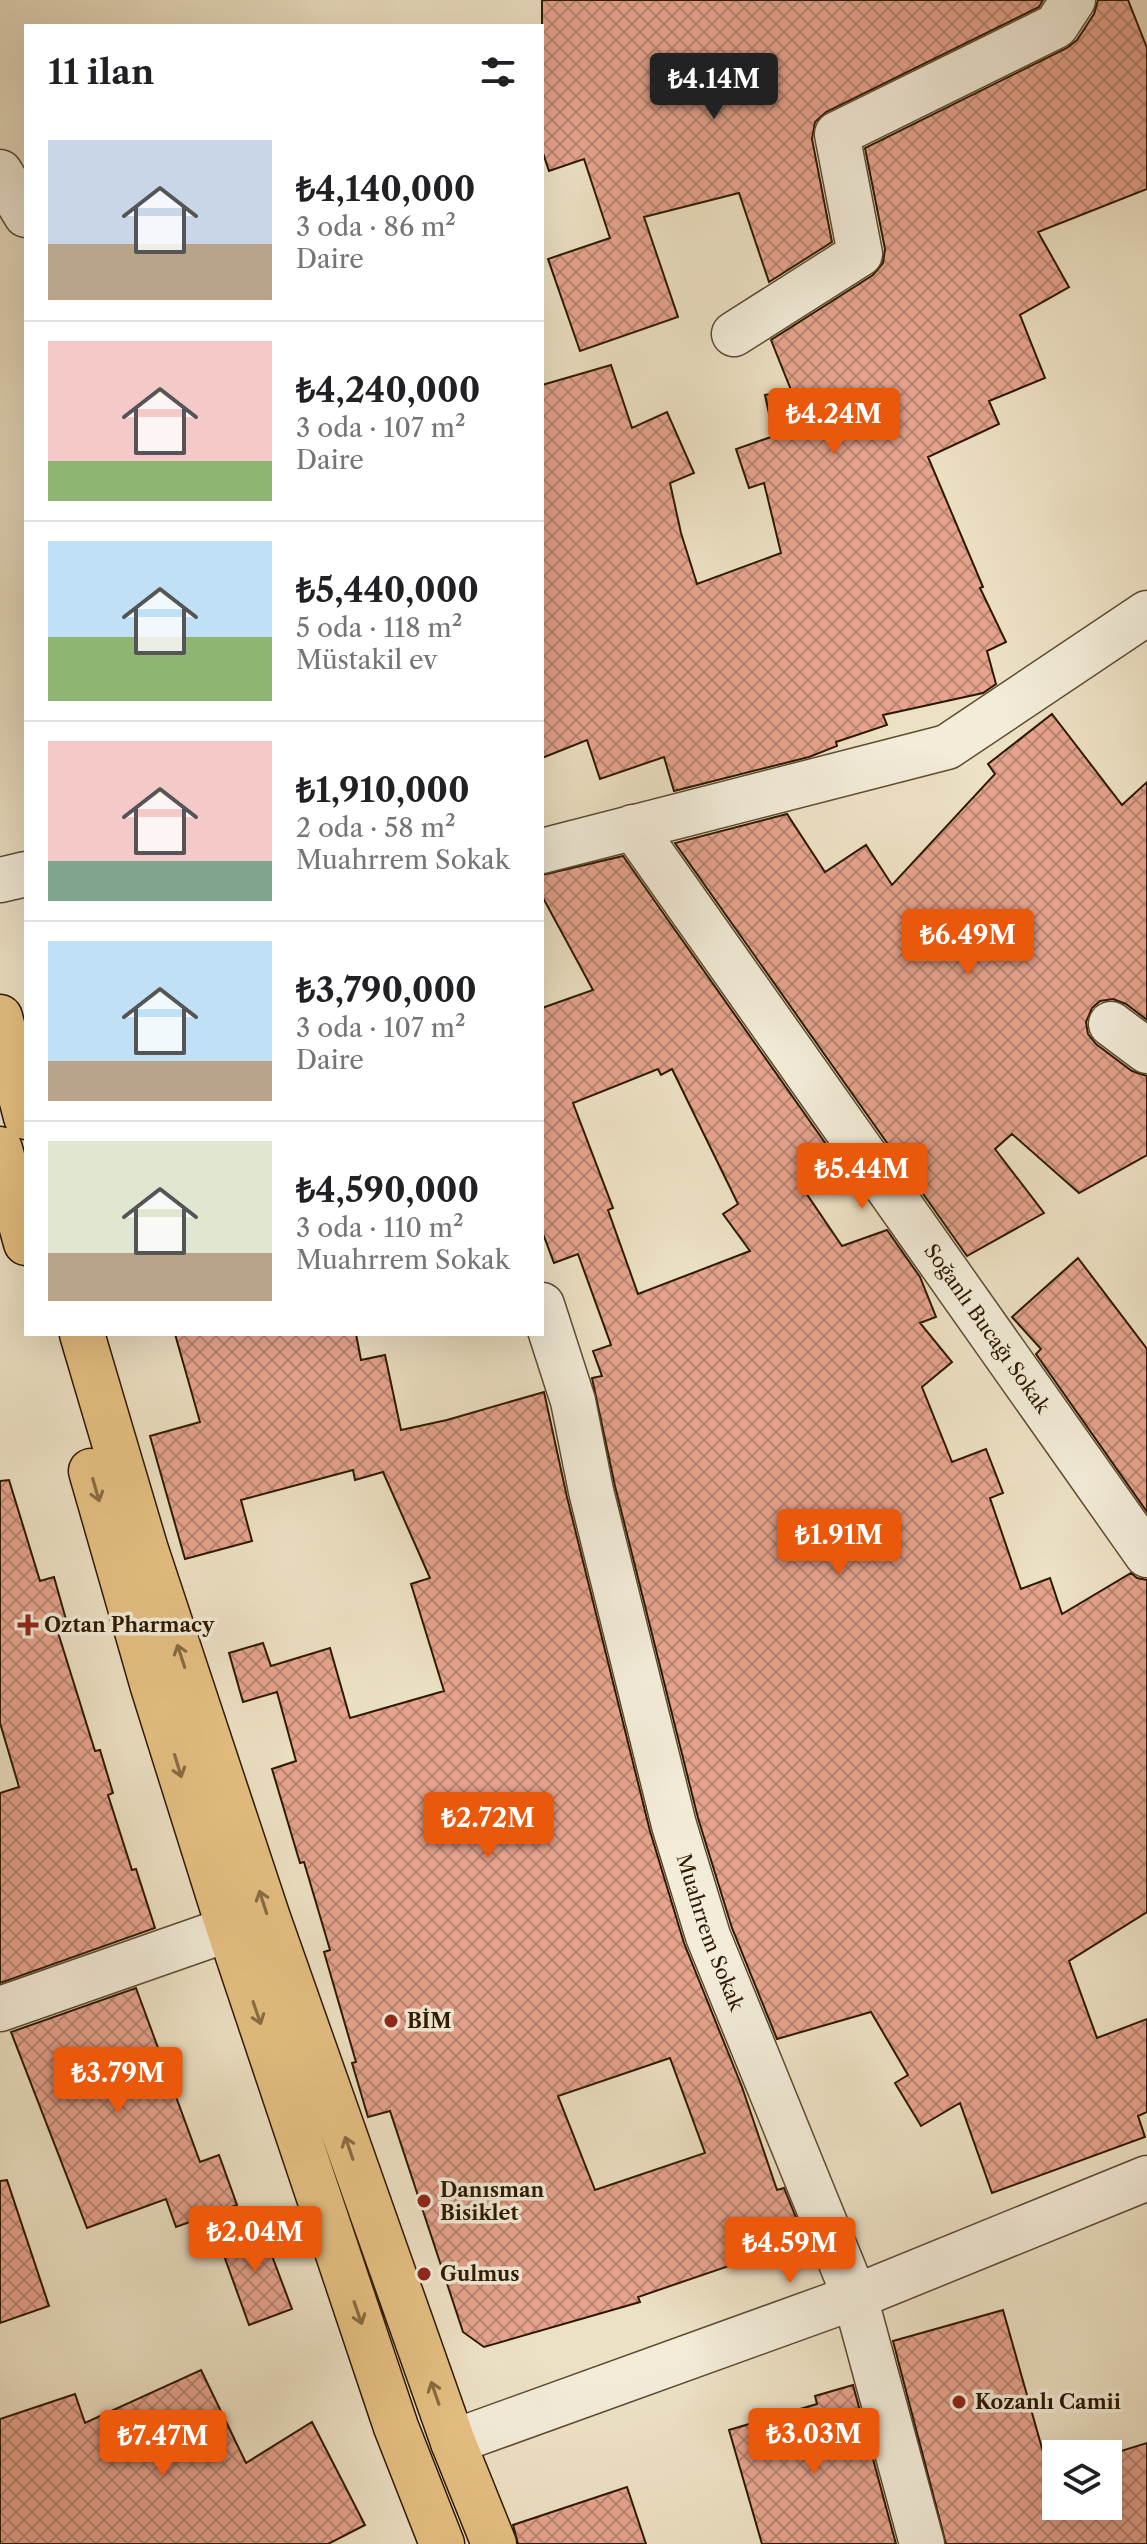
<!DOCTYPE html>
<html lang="tr">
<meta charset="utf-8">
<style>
body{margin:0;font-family:"Libre Caslon Text",serif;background:#f2f2f2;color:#202124;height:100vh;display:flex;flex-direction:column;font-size:30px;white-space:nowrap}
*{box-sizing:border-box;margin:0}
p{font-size:26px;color:#757577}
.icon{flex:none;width:44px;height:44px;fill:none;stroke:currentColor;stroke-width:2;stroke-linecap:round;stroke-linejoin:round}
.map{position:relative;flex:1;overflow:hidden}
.details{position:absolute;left:24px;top:24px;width:520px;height:1312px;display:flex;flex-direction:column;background:#fff;border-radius:0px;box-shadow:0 8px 32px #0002}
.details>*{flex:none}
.controls{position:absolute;left:1042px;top:2440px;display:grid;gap:16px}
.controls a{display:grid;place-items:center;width:80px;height:80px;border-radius:0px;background:#fff;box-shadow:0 8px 32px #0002;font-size:40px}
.price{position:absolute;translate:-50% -68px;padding:0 18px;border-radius:8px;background:#ea580c;color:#fff;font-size:26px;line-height:52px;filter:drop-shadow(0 2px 4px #0008)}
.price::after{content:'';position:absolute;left:50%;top:48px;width:24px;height:18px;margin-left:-12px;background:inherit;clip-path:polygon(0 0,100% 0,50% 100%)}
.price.selected{background:#222;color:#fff}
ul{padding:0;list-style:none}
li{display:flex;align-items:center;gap:24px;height:200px;padding:0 24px}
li+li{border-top:2px solid #e0e0e0}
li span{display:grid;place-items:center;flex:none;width:224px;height:160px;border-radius:0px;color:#555}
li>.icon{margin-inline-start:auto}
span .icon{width:96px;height:96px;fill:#fffc;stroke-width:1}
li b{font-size:34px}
h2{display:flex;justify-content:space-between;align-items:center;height:96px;padding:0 24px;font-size:34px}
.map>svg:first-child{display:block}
.building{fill:url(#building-cross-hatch);stroke:#2d1901;stroke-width:2;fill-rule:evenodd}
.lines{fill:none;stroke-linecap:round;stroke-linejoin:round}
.minor-casing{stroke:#5d4b32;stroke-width:47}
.major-casing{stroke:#2d1901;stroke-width:47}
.minor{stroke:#f3ecd9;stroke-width:44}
.major{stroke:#e6c082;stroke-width:44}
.oneway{stroke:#8a6c42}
.poi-dot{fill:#8f2418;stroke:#f3ecd9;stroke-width:3}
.labels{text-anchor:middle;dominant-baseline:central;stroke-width:7;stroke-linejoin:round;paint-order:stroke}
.street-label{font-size:20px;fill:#2d1901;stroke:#f3ecd9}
.poi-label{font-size:20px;font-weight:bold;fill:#2d1901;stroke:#f3ecd9;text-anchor:start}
</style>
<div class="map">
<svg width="1147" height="2544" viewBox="0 0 1147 2544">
<defs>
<pattern id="building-cross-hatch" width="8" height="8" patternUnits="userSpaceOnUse" patternTransform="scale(2)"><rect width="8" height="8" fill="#e6a48e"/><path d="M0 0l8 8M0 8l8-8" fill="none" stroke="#bb8572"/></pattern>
</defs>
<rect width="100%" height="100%" fill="#ede1c4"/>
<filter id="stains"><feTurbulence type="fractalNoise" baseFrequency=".0025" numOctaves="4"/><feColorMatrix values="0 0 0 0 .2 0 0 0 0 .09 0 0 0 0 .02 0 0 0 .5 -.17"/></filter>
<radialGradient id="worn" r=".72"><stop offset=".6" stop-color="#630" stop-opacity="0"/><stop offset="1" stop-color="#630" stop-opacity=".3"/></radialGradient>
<!-- building -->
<path class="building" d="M542,0H1043L1039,7L826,112L815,122L812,139L832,242L769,282L739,193L644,217L678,317L580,351L548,259L610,238L584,159L549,171L542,150Z
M1098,0H1128L1147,48V189L1038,232L1069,287L1020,315L1045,378L989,401L999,424L928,457L983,587L980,588L1006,642L987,651L996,684L983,693L883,715L887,725L836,742L837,746L809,757L674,791L664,757L600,779L587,740L542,758V385L611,365L632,428L667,412L694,473L670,483L681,533L697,584L781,553L764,483L749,488L736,449L774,436L765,395L791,390L771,340L873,275L883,263L885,249L865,148L1067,48L1077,40L1094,14Z
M1052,714L1122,805L1147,782V1020L1126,1004L1113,999L1100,1001L1092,1008L1086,1022L1088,1034L1096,1044L1132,1071L1147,1076V1155L1079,1193L1012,1134L995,1149L1044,1213L967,1256L675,843L787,814L825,872L866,845L892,885L995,774L988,764Z
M623,856L840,1164L802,1187L842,1246L887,1230L920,1277L936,1317L920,1323L952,1362L922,1387L952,1462L986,1449L1003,1493L990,1498L1021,1589L1050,1578L1062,1614L1131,1573L1137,1578L1147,1580V1912L1069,1961L1097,2038L1147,2019V2112L1138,2116L1145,2137L992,2193L960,2103L921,2126L895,2083L908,2075L871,2012L777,2039L732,1928L698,1818L615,1486L592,1378L602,1376L593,1351L611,1345L578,1254L554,1263L542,1231V1008L593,990L542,896V875ZM658,1069L661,1075L672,1069L738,1204L723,1214L750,1251L638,1294L608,1210L613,1208L573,1103Z
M1078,1258L1147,1349V1512L1036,1354L1041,1349L1012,1317Z
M175,1334H356L361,1360L385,1355L401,1430L447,1420L544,1392L567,1497L650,1831L684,1943L742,2087L777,2190L784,2188L805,2240L638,2297L640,2302L484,2347L463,2332L390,2111L368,2117L352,2063L356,2062L324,1952L330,1950L304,1862L300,1863L272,1769L296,1761L277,1692L243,1702L229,1653L263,1643L271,1666L330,1648L350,1718L444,1691L411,1584L430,1578L383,1472L355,1480L353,1470L241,1500L252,1541L185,1559L150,1436L200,1422ZM670,2058L705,2153L595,2190L558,2096Z
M9,1480L40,1581L54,1577L67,1623L56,1626L95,1751L100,1750L113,1793L108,1795L132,1870L136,1869L155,1928L0,1983V1793L19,1787L0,1723V1481Z
M136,1988L200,2162L219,2155L237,2205L176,2227L166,2199L87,2228L11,2032Z
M7,2180L49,2306L0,2323V2181Z
M260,2224L292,2309L249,2325L218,2239Z
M1003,2310L1049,2473L1056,2471V2506H1108V2455L1147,2443V2544H946L893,2341Z
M201,2370L246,2463L312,2422L365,2525L328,2544H0V2419L75,2394L85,2423Z
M853,2385L896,2544H762L729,2430L817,2404L815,2396Z
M627,2487L646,2544H518L513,2525Z"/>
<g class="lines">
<!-- minor casing -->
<g class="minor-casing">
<g id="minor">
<path d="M0,172L26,215"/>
<path d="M734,334L860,254L837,134L1056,26L1073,0"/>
<path id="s1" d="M633,827L1147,1555"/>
<path d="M542,851L947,747L1147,613"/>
<path d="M0,880L26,874"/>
<path d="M1111,1024L1147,1051"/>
<path id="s2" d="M542,1305L573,1401L591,1491L674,1825L708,1936L855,2297L922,2544"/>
<path d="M0,2009L229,1929"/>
<path d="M453,2442L855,2297L1147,2178"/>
</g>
</g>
<!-- major casing -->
<g class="major-casing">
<path id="major" d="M0,1017L26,1117
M0,1149L26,1243
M82,1334L146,1550L268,1918L453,2442L494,2544
M91,1471L153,1687L229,1929L396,2427L442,2544"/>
</g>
<!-- minor -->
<use href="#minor" class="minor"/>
<!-- major -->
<use href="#major" class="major"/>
</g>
<!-- one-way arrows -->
<defs><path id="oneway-shaft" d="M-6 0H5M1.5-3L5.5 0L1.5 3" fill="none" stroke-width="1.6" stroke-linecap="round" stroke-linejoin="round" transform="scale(2)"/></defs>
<g class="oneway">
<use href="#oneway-shaft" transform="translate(96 1490) rotate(74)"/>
<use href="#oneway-shaft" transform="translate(181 1656) rotate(-108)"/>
<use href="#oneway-shaft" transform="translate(178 1766) rotate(73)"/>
<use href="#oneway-shaft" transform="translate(263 1902) rotate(-108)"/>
<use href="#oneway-shaft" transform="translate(257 2013) rotate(71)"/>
<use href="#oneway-shaft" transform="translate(349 2148) rotate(-109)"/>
<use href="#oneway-shaft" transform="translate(358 2313) rotate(71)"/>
<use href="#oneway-shaft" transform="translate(435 2393) rotate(-109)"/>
</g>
<!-- markers -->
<g class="poi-dot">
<path d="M24 1613h8v8h8v8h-8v8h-8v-8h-8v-8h8z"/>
<circle cx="391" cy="2021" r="8"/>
<circle cx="424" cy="2201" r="8"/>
<circle cx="424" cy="2274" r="8"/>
<circle cx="959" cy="2402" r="8"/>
</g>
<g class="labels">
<!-- street labels -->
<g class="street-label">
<text stroke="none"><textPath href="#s1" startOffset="614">Soğanlı Bucağı Sokak</textPath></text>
<text stroke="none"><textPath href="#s2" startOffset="650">Muahrrem Sokak</textPath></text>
</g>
<!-- poi labels -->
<g class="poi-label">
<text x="44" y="1625">Oztan Pharmacy</text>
<text x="407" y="2021">BİM</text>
<text x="440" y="2190">Danısman<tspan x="440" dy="23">Bisiklet</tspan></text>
<text x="440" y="2274">Gulmus</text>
<text x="975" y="2402">Kozanlı Camii</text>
</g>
</g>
<rect width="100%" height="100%" filter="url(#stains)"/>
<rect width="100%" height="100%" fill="url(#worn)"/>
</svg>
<div class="controls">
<a><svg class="icon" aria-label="layers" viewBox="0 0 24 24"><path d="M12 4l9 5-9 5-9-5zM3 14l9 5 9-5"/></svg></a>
</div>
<b class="price selected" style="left:714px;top:121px">₺4.14M</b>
<b class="price" style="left:834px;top:456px">₺4.24M</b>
<b class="price" style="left:968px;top:977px">₺6.49M</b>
<b class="price" style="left:862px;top:1211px">₺5.44M</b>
<b class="price" style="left:839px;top:1577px">₺1.91M</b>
<b class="price" style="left:488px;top:1860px">₺2.72M</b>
<b class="price" style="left:118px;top:2115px">₺3.79M</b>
<b class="price" style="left:255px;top:2274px">₺2.04M</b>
<b class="price" style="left:790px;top:2285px">₺4.59M</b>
<b class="price" style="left:814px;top:2476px">₺3.03M</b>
<b class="price" style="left:163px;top:2478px">₺7.47M</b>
<section class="details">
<h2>11 ilan<svg class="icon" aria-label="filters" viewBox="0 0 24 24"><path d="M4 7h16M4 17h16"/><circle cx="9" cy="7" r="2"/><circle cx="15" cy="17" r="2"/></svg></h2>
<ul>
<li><span style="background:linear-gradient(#c9d6e8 65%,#b9a48a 0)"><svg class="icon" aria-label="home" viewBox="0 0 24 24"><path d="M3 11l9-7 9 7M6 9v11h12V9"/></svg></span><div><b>₺4,140,000</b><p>3 oda · 86 m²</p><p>Daire</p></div></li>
<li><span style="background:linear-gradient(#f6c9c9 75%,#8fb573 0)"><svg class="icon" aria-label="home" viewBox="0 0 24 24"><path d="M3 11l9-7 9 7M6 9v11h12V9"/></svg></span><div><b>₺4,240,000</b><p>3 oda · 107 m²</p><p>Daire</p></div></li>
<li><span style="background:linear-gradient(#bfe0f5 60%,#8fb573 0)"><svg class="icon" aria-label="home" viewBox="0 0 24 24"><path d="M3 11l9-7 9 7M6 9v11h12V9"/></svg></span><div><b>₺5,440,000</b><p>5 oda · 118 m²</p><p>Müstakil ev</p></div></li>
<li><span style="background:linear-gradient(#f6c9c9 75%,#7fa58c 0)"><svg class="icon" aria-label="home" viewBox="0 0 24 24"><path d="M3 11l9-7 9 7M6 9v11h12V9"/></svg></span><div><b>₺1,910,000</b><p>2 oda · 58 m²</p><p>Muahrrem Sokak</p></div></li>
<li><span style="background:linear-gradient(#bfe0f5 75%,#b9a48a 0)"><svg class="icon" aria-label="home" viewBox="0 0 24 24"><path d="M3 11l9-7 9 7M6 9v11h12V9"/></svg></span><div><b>₺3,790,000</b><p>3 oda · 107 m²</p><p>Daire</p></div></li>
<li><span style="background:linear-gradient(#dfe7d0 70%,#b9a48a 0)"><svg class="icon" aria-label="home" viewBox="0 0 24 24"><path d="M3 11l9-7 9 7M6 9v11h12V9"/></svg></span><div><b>₺4,590,000</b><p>3 oda · 110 m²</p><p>Muahrrem Sokak</p></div></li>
</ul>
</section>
</div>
